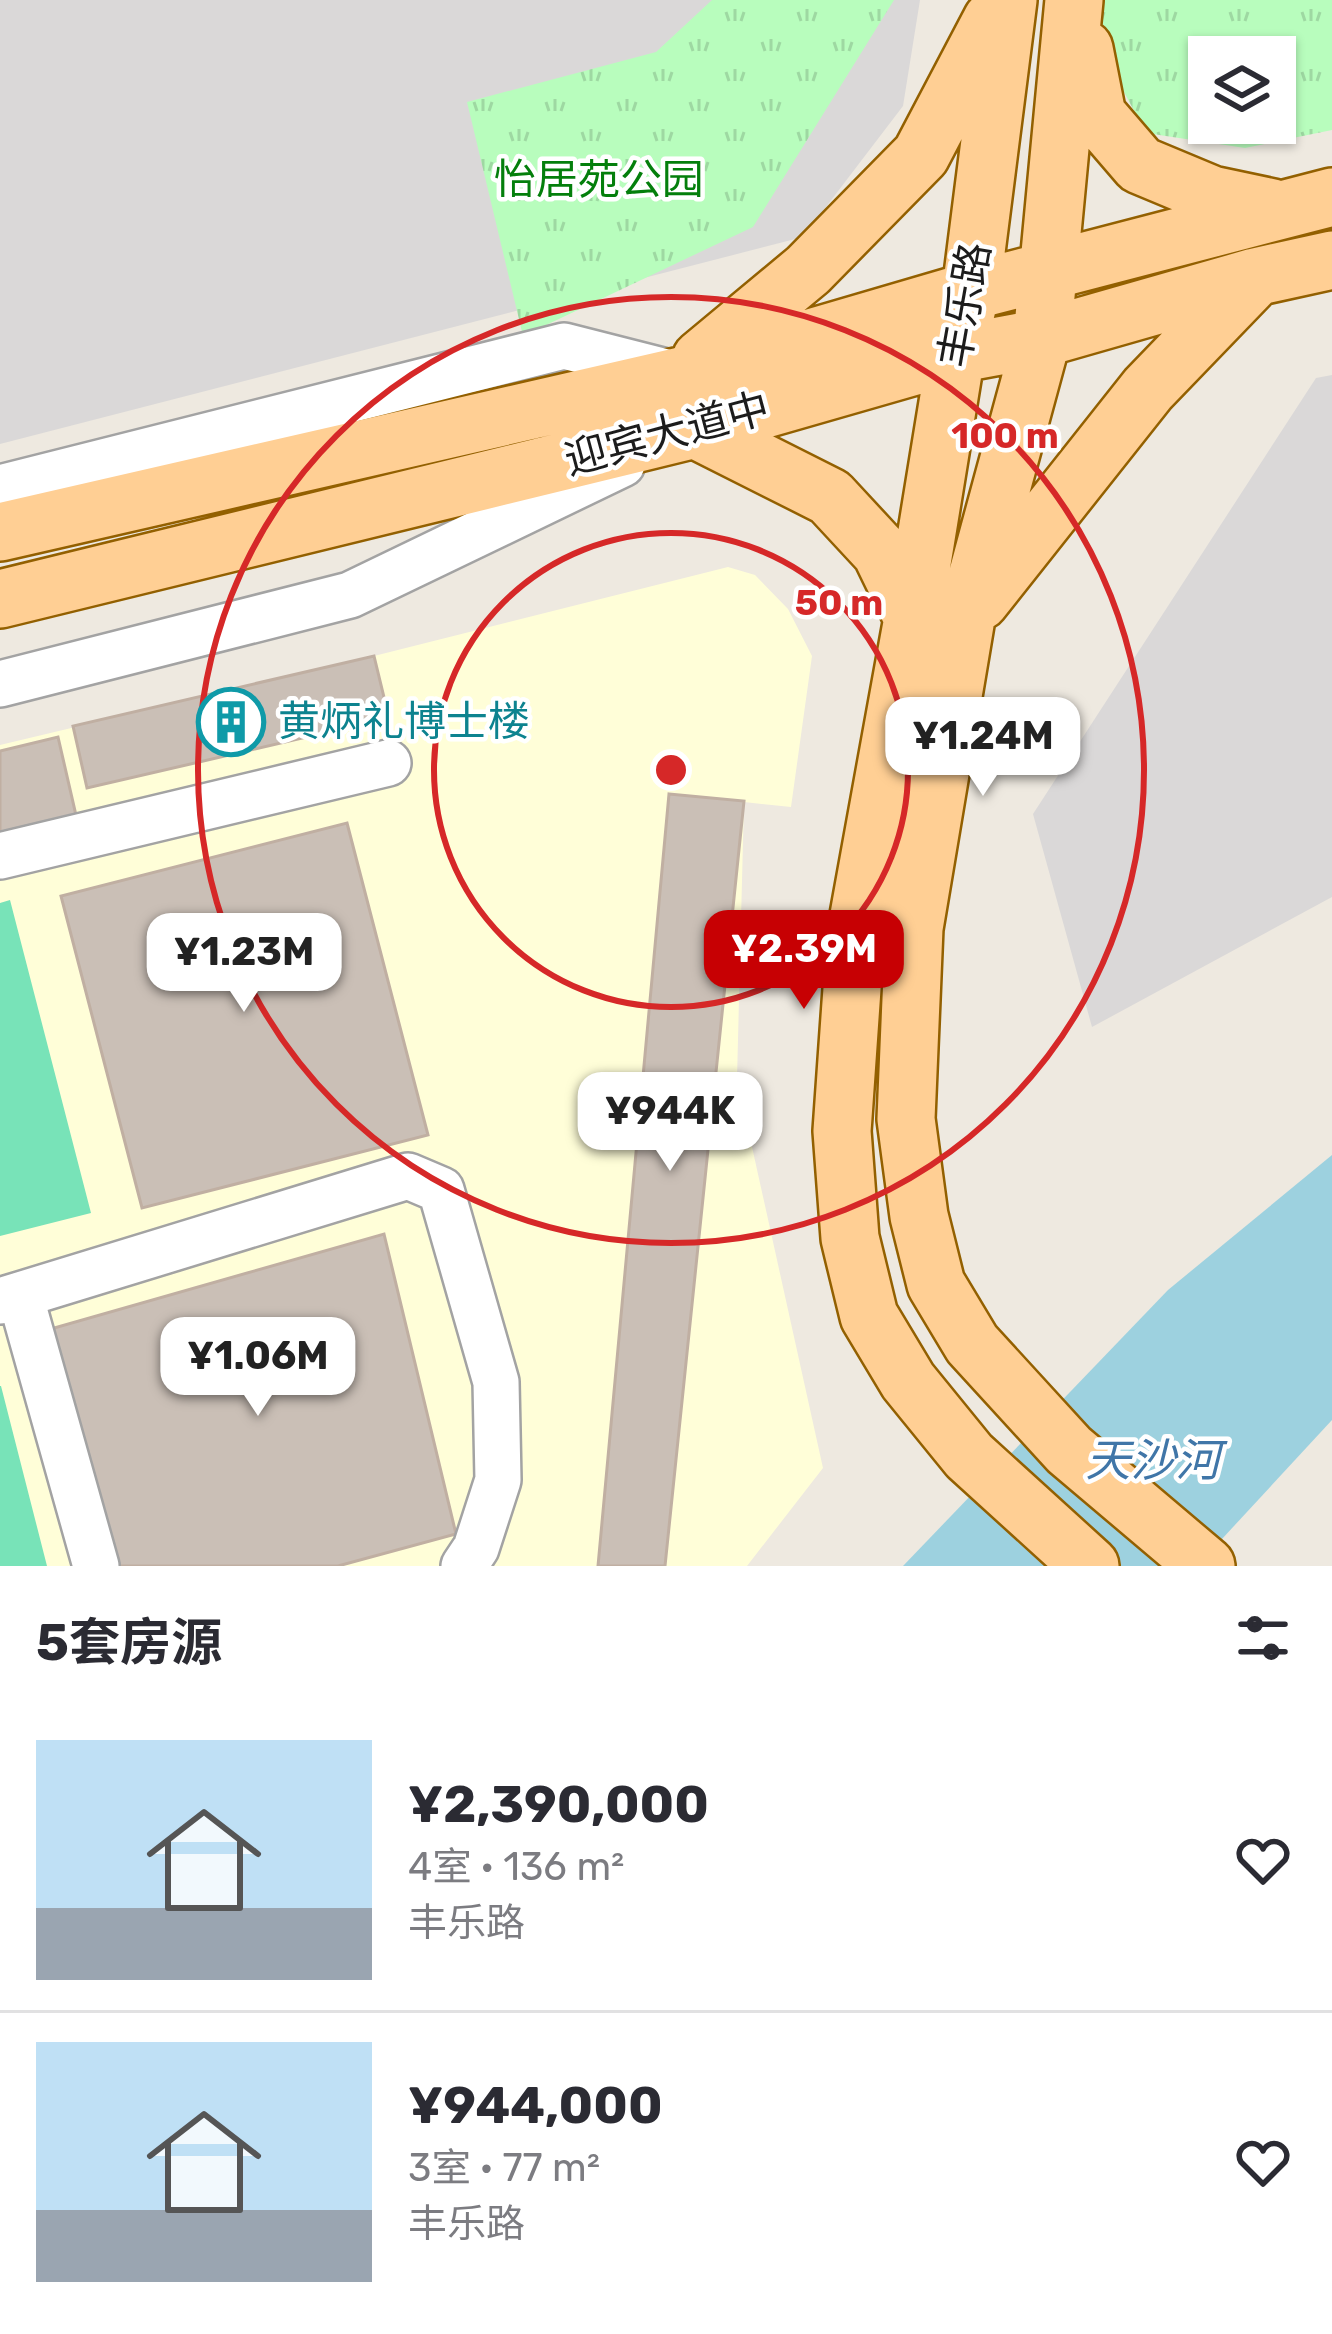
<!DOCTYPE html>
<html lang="zh">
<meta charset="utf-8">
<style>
body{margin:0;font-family:Rubik,"Noto Sans SC",sans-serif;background:#f2f2f3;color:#2b2b33;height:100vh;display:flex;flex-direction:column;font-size:45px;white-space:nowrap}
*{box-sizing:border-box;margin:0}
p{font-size:39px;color:#7c7c81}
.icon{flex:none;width:66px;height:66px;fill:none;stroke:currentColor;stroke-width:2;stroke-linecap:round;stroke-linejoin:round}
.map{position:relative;height:1566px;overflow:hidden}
.sheet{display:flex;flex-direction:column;background:#fff;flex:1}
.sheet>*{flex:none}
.fabs{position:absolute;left:1188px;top:36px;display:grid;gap:24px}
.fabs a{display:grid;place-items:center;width:108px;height:108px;border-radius:0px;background:#fff;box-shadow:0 3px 9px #0004;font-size:60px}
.price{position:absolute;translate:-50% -102px;padding:0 27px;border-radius:24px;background:#fff;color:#222;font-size:39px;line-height:78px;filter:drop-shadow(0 3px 6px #0008)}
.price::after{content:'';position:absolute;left:50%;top:72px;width:36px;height:27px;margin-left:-18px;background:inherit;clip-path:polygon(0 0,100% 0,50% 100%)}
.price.selected{background:#c70003;color:#fff}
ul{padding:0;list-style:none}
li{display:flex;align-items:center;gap:36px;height:300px;padding:0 36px}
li+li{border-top:3px solid #e1e1e2}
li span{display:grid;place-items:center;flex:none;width:336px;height:240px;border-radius:0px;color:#555}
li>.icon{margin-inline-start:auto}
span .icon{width:144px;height:144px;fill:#fffc;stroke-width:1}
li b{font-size:51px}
h2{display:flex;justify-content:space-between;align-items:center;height:144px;padding:0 36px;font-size:51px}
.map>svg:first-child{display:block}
.residential{fill:#dad8d8}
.education{fill:#fffed8}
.park{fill:url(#park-tufts);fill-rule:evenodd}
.pitch{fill:#78e3b8}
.water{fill:#9dd1df}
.building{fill:#cabfb6;stroke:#c0afa2;stroke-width:3}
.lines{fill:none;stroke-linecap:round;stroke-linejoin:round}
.minor-casing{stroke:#a3a3a3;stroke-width:50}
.major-casing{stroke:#936000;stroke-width:62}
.minor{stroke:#fff;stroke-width:45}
.major{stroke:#ffcf94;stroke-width:57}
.ring{fill:none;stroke:#d62828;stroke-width:6}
.labels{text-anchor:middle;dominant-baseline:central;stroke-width:9;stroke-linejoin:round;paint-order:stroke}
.park-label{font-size:42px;fill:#047f0c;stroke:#fff}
.street-label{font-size:42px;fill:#1c1c1c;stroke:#fff}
.culture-label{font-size:42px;fill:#0d838f;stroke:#fff;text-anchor:start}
.water-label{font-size:45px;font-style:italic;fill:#4076a8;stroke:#fff}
.centre{fill:#d62828;stroke:#fff;stroke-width:6}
.ring-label{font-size:36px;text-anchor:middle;font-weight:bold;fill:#d62828;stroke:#fff;stroke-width:9;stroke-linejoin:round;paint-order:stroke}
</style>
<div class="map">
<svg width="1332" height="1566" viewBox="0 0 1332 1566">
<defs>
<pattern id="park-tufts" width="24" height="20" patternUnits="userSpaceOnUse" patternTransform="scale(3)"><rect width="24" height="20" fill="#b8fdbd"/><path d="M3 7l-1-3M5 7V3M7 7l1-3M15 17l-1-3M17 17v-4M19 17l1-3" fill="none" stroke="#9ed8a2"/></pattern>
</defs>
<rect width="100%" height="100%" fill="#eee9e0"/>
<!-- residential -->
<path class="residential" d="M0,0H920L903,106L803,237L0,444Z
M1332,375V897L1092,1027L1033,814L1316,378Z"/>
<!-- education -->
<path class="education" d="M728,567L755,575L788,609L812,656L791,807L744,802L737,1079L823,1468L747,1566H0V745L374,656Z"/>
<!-- park -->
<path class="park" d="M712,0H894L753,227L523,336L467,102L656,52Z
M1101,0H1332V130L1245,148L1146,133L1096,40ZM1209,57H1275V123H1209Z"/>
<!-- pitch -->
<path class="pitch" d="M10,900L91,1213L0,1236V903Z
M0,1386H1L47,1566H0Z"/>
<!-- water -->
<path class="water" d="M1332,1155V1420L1197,1566H903L1168,1290Z"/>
<!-- building -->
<path class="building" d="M374,656L389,718L87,788L73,726Z
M58,737L78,824L0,843V751Z
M669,794L744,801L665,1566H598Z
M347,823L428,1135L142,1208L61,896Z
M384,1234L456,1534L338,1566H111L47,1330Z"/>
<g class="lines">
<!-- minor casing -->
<g class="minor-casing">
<path id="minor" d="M0,488L564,346L678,375
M0,684L350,595L622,464
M0,856L388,763
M20,1295L96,1566
M0,1301L408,1176L441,1190L496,1382L498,1480L476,1548L464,1566"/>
</g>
<!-- major casing -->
<g class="major-casing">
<path id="major" d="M1008,0L971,291L956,354L913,618L856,932L842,1131L850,1238L869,1316L908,1381L969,1456L1090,1566
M1074,0L1042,338L966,618L914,928L906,1119L919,1216L936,1284L972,1344L1069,1450L1206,1566
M1084,49L1097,115L1140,165L1212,195L1273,208
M701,359L808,270L921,155L992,20
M695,429L830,497L881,552L913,618
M0,532L681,376L971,291L1332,197
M0,599L695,429L956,354L1042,338L1255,277L1332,260
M980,601L1148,389L1254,279"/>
</g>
<!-- minor -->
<use href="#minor" class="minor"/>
<!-- major -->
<use href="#major" class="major"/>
</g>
<!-- distance rings -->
<g class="ring">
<circle cx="671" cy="770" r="237"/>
<circle cx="671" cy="770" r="473"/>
</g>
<!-- icons -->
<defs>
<g id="building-ring" transform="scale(3.45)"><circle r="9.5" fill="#fff" stroke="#0f9aa8" stroke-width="1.5"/><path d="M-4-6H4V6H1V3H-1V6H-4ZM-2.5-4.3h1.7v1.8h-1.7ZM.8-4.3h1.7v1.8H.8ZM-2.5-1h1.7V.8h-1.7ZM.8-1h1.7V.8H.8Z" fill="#0f9aa8"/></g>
</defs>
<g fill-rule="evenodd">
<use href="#building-ring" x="231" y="722"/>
</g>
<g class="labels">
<!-- park labels -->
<g class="park-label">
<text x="599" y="180">怡居苑公园</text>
</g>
<!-- street labels -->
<g class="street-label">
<text transform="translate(965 305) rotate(-80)">丰乐路</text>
<text transform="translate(667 434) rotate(-15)">迎宾大道中</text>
</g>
<!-- culture labels -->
<g class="culture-label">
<text x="278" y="722">黄炳礼博士楼</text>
</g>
<!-- water labels -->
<g class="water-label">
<text x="1153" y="1460">天沙河</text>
</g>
</g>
<circle cx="671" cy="770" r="18" class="centre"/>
<g class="ring-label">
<text x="1005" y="448">100 m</text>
<text x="839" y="615">50 m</text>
</g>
</svg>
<div class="fabs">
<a><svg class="icon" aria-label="layers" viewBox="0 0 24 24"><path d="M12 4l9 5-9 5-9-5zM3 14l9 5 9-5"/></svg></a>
</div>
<b class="price" style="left:983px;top:799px">¥1.24M</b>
<b class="price selected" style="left:804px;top:1012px">¥2.39M</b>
<b class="price" style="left:244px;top:1015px">¥1.23M</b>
<b class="price" style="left:670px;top:1174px">¥944K</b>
<b class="price" style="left:258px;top:1419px">¥1.06M</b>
</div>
<section class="sheet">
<h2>5套房源<svg class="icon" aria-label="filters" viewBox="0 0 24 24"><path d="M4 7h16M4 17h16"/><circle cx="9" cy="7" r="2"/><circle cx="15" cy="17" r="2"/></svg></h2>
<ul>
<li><span style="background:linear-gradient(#bfe0f5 70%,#9aa5b1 0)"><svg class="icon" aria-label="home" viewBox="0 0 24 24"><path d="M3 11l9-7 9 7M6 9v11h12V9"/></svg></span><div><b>¥2,390,000</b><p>4室 · 136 m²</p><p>丰乐路</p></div><svg class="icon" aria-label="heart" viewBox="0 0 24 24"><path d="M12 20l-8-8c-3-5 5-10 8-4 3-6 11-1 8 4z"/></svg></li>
<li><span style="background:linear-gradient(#bfe0f5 70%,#9aa5b1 0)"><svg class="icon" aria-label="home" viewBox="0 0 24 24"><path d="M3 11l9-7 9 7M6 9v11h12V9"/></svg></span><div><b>¥944,000</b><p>3室 · 77 m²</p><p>丰乐路</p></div><svg class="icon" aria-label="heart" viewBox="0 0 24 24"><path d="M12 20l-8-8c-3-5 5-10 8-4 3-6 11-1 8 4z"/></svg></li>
</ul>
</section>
